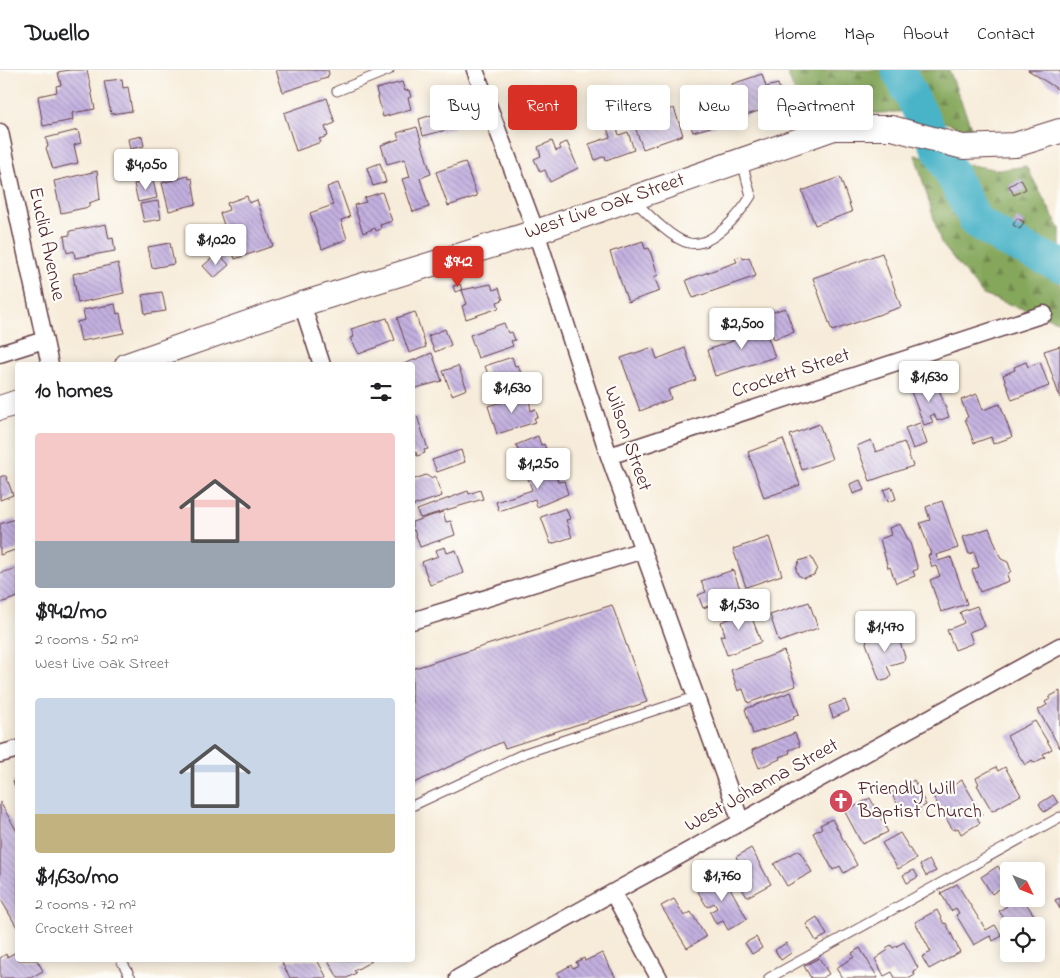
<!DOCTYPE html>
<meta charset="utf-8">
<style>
body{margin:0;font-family:"Indie Flower",sans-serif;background:#f2f2f2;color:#202124;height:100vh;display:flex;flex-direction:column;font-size:19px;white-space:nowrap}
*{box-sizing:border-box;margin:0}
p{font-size:16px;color:#757577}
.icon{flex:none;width:28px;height:28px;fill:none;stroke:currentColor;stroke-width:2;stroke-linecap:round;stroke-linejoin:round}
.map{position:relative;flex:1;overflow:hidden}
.drawer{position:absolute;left:15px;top:292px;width:400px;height:600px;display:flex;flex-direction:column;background:#fff;border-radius:5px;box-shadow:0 2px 12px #0003}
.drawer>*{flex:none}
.banner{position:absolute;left:430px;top:15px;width:475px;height:45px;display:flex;gap:10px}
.needle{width:32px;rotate:133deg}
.buttons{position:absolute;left:1000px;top:792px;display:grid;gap:10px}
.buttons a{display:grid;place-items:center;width:45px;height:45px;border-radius:5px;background:#fff;box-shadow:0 2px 12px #0003;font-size:25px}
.price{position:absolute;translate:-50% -42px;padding:0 11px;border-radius:5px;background:#fff;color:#222;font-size:16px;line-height:32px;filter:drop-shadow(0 1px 2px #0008)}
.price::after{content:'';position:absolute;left:50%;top:30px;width:15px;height:11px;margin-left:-8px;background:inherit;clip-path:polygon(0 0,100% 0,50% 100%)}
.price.current{background:#d93025;color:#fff}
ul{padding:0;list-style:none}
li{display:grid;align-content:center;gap:10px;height:265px;padding:0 20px}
li span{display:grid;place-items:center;height:155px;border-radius:5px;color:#555}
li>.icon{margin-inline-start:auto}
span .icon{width:90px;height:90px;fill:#fffc;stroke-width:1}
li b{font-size:21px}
h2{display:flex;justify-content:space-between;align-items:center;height:60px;padding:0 20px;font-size:21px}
.tag{padding:0 18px;border-radius:5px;background:#fff;box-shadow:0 2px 12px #0003;font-size:18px;line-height:45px}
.tag.current{background:#d93025;color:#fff}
header{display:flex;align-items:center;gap:30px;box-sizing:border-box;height:70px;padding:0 25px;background:#fff;border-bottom:1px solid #e0e0e0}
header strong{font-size:24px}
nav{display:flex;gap:28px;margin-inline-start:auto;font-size:18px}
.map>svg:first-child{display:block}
.forest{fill:url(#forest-firs);stroke:#686344}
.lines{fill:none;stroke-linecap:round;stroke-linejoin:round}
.river{stroke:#49b3c7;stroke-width:34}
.building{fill:url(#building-back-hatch)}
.lane-casing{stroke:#643e45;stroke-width:11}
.street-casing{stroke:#643e45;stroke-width:19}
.secondary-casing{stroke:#643e45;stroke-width:26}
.lane{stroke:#fff;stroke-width:9}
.street{stroke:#fff;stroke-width:16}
.secondary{stroke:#fff;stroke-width:24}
.labels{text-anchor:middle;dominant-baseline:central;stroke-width:4.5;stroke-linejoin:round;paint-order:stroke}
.street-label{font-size:20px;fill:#4a1f2b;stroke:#fdfcf7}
.poi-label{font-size:20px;fill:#4a1f2b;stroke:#fdfcf7;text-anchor:start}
</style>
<header>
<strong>Dwello</strong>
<nav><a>Home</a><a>Map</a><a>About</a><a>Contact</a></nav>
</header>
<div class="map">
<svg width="1060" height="908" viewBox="0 0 1060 908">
<defs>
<pattern id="forest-firs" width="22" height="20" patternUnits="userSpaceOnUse" patternTransform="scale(1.25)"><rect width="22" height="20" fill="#85a75c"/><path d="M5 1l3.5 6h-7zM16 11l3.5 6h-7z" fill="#6f874c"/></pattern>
<pattern id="building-back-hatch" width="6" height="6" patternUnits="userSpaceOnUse" patternTransform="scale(1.25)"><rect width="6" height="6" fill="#c3b0e0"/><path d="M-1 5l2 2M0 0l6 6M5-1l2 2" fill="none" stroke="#a08fb6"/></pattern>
</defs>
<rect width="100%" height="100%" fill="#fdfcf7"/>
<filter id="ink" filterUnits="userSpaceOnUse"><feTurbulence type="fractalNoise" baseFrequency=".02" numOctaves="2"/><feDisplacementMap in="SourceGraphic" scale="10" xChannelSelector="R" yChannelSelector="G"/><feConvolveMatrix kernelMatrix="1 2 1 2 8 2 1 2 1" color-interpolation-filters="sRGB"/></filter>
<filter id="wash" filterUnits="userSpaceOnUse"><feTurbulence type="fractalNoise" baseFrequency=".0096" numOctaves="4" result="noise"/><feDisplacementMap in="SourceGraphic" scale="20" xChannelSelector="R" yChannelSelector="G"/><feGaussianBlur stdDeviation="1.12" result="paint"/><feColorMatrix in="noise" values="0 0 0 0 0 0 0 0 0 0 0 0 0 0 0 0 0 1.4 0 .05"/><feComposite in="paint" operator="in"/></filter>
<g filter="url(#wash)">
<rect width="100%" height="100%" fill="#f7ecda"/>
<!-- forest -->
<path class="forest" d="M786,0H949L973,62L912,41L805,48Z
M915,85L999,100L1026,96L1060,159V252L983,225L941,173Z"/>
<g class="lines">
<!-- river -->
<path class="river" d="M898,0L976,151L1005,170L1060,195"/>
</g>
<g id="blocks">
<!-- building -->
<path class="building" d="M70,0H87L95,39L72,43L73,50L43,56L38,26L57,22L56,16L61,15L58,2Z
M276,0H328L329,4L327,8L283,22Z
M1028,0H1060V20H1059Z
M762,4L766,17L778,14L784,33L743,46L732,14Z
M122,9L123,18L128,17L132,41L111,44L104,11Z
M402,12L405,21L409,20L411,27L408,28L411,39L383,47L376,19Z
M565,17L572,37L541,47L535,27Z
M710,22L711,27L721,23L731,51L693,62L684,37L703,30L701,25Z
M327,28L335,53L325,57L328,66L319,69L321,72L296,81L284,43Z
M644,36L648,46L674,38L683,65L643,79L629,41Z
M449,40L454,58L423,66L419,49Z
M616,56L619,65L628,62L634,80L606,90L605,86L595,90L589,74L610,67L607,58Z
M417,57L431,104L420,108L429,137L413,142L402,109L410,107L405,89L387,94L381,75L399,69L397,63Z
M78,60L81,73L74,75L78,93L53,99L46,78L48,77L46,68Z
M142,66L144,76L130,79L128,69Z
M552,71L556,81L561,79L559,75L567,72L578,98L550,112L545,100L540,102L534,89L541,86L538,77Z
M465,92L477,126L448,136L436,102Z
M380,93L386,112L373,116L367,98Z
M97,101L100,129L89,133V137L61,143L54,111Z
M188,106L189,109L192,108L196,134L169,141L162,113Z
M840,107L852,142L815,155L802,121Z
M1021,109L1026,119L1014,125L1009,116Z
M153,110L157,128L138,132L134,114Z
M338,113L350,147L341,150L347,169L322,179L310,143L333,135L327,117Z
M382,122L392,151L380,155L381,159L376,161L375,158L363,163L354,135L366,132L364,128Z
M247,126L249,133L257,130L273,176L235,189L220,143L229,140L227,133Z
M158,131L161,149L144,152L140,134Z
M1017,148L1024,152L1020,159L1013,155Z
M106,154L109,169L113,168L115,181L75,188L74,181L67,183L64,166L70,165V161Z
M643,171L645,179L649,178L658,205L654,207L660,221L628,232L610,182Z
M170,173L174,194L152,198L148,177Z
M218,183L229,195L214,208L203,196Z
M882,183L901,237L832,261L813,208Z
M742,186L743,189L749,187L756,206L693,228L686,210L737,192L735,188Z
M118,193L124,223L78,233L73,204Z
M460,214L462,220L455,222L453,216Z
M491,214L493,220L499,218L503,230L497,232L499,238L466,249L462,236L467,234L462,220Z
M162,222L166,241L145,244L142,225Z
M115,234L117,244L120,243L124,263L81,271L77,252L85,250L83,240Z
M785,238L794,262L774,269L765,245Z
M415,242L426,277L409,283L397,248Z
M387,248L395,270L359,284L350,268L354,267L351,259Z
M504,253L508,263L512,262L515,270L511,271L513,276L478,288L470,265Z
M763,253L775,287L715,306L707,280L733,271L730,264Z
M445,259L451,275L435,282L428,266Z
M1060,276V328L1044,281Z
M653,277L657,289L685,278L696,310L668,320L671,329L640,341L621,288Z
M432,283L442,311L412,319V295H401Z
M512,287L515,296L518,295L524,312L494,322L485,296Z
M1026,292L1028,297L1040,292L1049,316L1012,330L1003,305L1015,300L1014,297Z
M458,296L467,319L452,325L443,301Z
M925,314L926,318L937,314L949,347L937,351L934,344L930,346L933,352L924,355L910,319Z
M528,324L531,341L535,339L538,347L534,348L536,352L497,364L488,336Z
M977,324L983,340L1000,334L1012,367L993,374L991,367L974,373L965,349L968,347L961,330Z
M417,346L428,379L424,380L425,383L417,386L416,382L412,384V348Z
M920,353L927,374L913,379L905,358Z
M819,354L832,389L802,400L790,365Z
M538,366L541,375L544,374L550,390L525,399L516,375Z
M783,369L800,415L764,428L748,382Z
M871,370L876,382L904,372L913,396L870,411L857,376Z
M461,380L465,392L437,402L432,390Z
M549,395L552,404L555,402L558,412L564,411L568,424L537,437L535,429L499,441L496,432L532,420L526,403Z
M426,405L431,408L435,406L442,426L412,436V410Z
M2,406H6L13,425L0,430V407Z
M860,410L864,420L853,424L850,414Z
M892,417L896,429L888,432L884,420Z
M480,420L483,429L420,448L417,440L468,421L469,424Z
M942,431L958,478L936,485L938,491L951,487L967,534L941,542L930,510L940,506L936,496L932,497L928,485L931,484L920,453L930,450L926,437Z
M566,438L570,449L566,450L572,467L551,474L541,447Z
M443,442L446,452L451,451L455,465L420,477L414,460L412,461V452Z
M15,449L18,456V479L0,485V454Z
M900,454L910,473L918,499L913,501L915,506L896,513L890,497L888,498L880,469L891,465L889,458Z
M989,458L1001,489L1008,492L1011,501L1007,505L1009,511L980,522L972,500L979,497L974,482L969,484L963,467Z
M769,467L782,505L746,517L733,479Z
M445,477L447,483L456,480L464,503L430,515L422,492L438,486L436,480Z
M811,487L817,498L814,505L804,508L798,505L796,499L799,491Z
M18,498V527L0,533V503Z
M733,500L742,524L703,538L698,525L706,522L701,511Z
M809,532L818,558L779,572L770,545Z
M739,533L743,543L749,540L761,572L727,585L720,566L725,565L721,552L732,548L728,537Z
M612,535L647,632L505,678L502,672L412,714V599Z
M977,536L985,556L969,562L973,573L955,580L947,560L964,553L960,542Z
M896,560L905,587L904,591L887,596L891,605L889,609L883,611L879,609L866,573L867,570Z
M784,581L796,616L748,633L743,619L738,621L731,600Z
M1060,621V678L1038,640L1047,635L1045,632L1050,629L1049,627Z
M791,622L799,644L793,646L794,649L753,664L745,639Z
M845,630L849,641L833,648L829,636Z
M1035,651L1052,679L1043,684L1045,687L1034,693L1032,690L1025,695L1007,666Z
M795,663L800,676L789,680L790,683L779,687L780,689L759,698L752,680Z
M996,697L998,701L1005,697L1021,725L992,741L977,715L979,714L976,708Z
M18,709V723H17L13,711Z
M914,710L926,735L919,739L921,741L915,745L913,742L905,747L891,723Z
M962,710L982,744L977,747L980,753L961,764L958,758L953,760L933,726L946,718L950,725L952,723L949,718Z
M1053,725L1058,733L1044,742L1039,734Z
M870,728L888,762L862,774L845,742Z
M0,732L18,763V859L0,828Z
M832,749L857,795L844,803L840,796L833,800L813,763L822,758L820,755Z
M900,763L916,789L898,799L882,773Z
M751,778L771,814L747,827L729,797L739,791L736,787Z
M799,780L812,802L787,816L774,794Z
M929,790L936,801L926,806L920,795Z
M998,796L1008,813L992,824L981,807Z
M914,800L918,807L907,813L903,805Z
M722,803L747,849L728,860L723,851L716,854L710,842L717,838L714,833L707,837L697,820Z
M957,814L986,860L995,855L1002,866L993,871L991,866L988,867L974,875L956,845L959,843L956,838L951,841L941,823Z
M1060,828V839L1055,830Z
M674,829L684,846L691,842L706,867L687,878L661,836Z
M1020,829H1023L1034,845L1028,849L1033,856H1009L999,841L1007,836L1006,833L1011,830L1013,833Z
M937,840L944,854L946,853L960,882L929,899L922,887L931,882L915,852Z
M817,847L827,865L816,871L806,854Z
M756,867L762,878L752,884L745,873Z
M904,872L918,898L913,901L915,905L910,908H895L892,902L884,906L875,889L888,880L886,878L891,875L893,878Z
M786,873L791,883L781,890L775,880Z
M860,878L878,908H842L836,898L854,887L852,883Z
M18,881V890H37L43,901L30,908H0V888L6,884L7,887Z
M602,883L616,908H560L557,903L571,895L573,898L578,895L576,892L584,888L585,891Z
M819,888L829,904L822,908H811L804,896Z
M287,890H317L327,908H290L282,893Z
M328,890H371L372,891L354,901L356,903L347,908H338Z"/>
</g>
</g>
<g filter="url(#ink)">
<use href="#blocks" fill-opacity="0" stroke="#643e45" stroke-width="1"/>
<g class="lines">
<!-- lane casing -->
<g class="lane-casing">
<path id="lane" d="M337,21L389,0
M634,130C646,142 672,170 689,173C712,178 740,144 751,126L742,92
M412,736L525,683L695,627
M121,890L131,908
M769,908L1060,747"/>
</g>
<!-- street casing -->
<g class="street-casing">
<path id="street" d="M475,0L536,162L609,386L741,752
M0,62L50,295
M302,234L322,295
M0,284L44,270
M609,386L1044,244
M412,551L643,480
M0,684L18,679
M613,823L659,908
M458,908L1060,576"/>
</g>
<!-- secondary casing -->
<g class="secondary-casing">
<path id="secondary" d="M127,295L302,234L536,162L834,58H892L963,77L1015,75L1060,61
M0,338L18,332"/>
</g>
<!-- lane -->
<use href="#lane" class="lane"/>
<!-- street -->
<use href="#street" class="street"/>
<!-- secondary -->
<use href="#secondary" class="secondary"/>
</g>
</g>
<!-- icons -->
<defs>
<g id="church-disc" transform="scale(1.25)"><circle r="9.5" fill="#d1495b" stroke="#fdfcf7"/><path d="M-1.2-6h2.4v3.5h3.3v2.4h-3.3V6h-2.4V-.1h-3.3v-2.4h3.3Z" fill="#fff"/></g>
</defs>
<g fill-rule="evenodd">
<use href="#church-disc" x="841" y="731"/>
</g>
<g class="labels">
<!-- street labels -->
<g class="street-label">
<text transform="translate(605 137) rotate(-19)">West Live Oak Street</text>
<text transform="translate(46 174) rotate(78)">Euclid Avenue</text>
<text transform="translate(791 304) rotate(-18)">Crockett Street</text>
<text transform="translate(627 369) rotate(71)">Wilson Street</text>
<text transform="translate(762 716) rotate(-29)">West Johanna Street</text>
</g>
<!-- poi labels -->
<g class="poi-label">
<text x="858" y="719">Friendly Will<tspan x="858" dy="23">Baptist Church</tspan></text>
</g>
</g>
</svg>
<div class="buttons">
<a><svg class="needle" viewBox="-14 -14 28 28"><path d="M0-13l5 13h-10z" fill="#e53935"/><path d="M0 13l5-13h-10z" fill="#757577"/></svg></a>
<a><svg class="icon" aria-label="locate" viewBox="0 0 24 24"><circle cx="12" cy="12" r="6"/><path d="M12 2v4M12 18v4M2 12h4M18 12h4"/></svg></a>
</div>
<b class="price" style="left:146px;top:121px">$4,050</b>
<b class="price" style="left:216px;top:196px">$1,020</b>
<b class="price current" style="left:458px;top:218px">$942</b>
<b class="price" style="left:742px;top:280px">$2,500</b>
<b class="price" style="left:929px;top:333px">$1,630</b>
<b class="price" style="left:512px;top:344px">$1,630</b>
<b class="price" style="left:538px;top:420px">$1,250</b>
<b class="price" style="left:739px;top:561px">$1,530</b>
<b class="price" style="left:885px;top:583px">$1,470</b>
<b class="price" style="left:722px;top:832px">$1,760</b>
<div class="banner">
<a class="tag">Buy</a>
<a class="tag current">Rent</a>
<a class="tag">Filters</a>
<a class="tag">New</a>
<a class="tag">Apartment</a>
</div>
<section class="drawer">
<h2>10 homes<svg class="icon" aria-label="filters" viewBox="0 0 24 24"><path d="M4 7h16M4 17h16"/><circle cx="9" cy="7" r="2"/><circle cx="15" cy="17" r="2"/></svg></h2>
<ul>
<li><span style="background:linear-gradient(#f6c9c9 70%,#9aa5b1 0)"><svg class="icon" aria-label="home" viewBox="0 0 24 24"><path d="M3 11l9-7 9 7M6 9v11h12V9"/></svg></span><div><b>$942/mo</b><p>2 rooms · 52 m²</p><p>West Live Oak Street</p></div></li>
<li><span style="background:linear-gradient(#c9d6e8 75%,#c2b280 0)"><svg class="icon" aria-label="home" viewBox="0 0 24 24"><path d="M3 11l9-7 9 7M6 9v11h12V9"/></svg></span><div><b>$1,630/mo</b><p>2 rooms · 72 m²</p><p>Crockett Street</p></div></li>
</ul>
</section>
</div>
